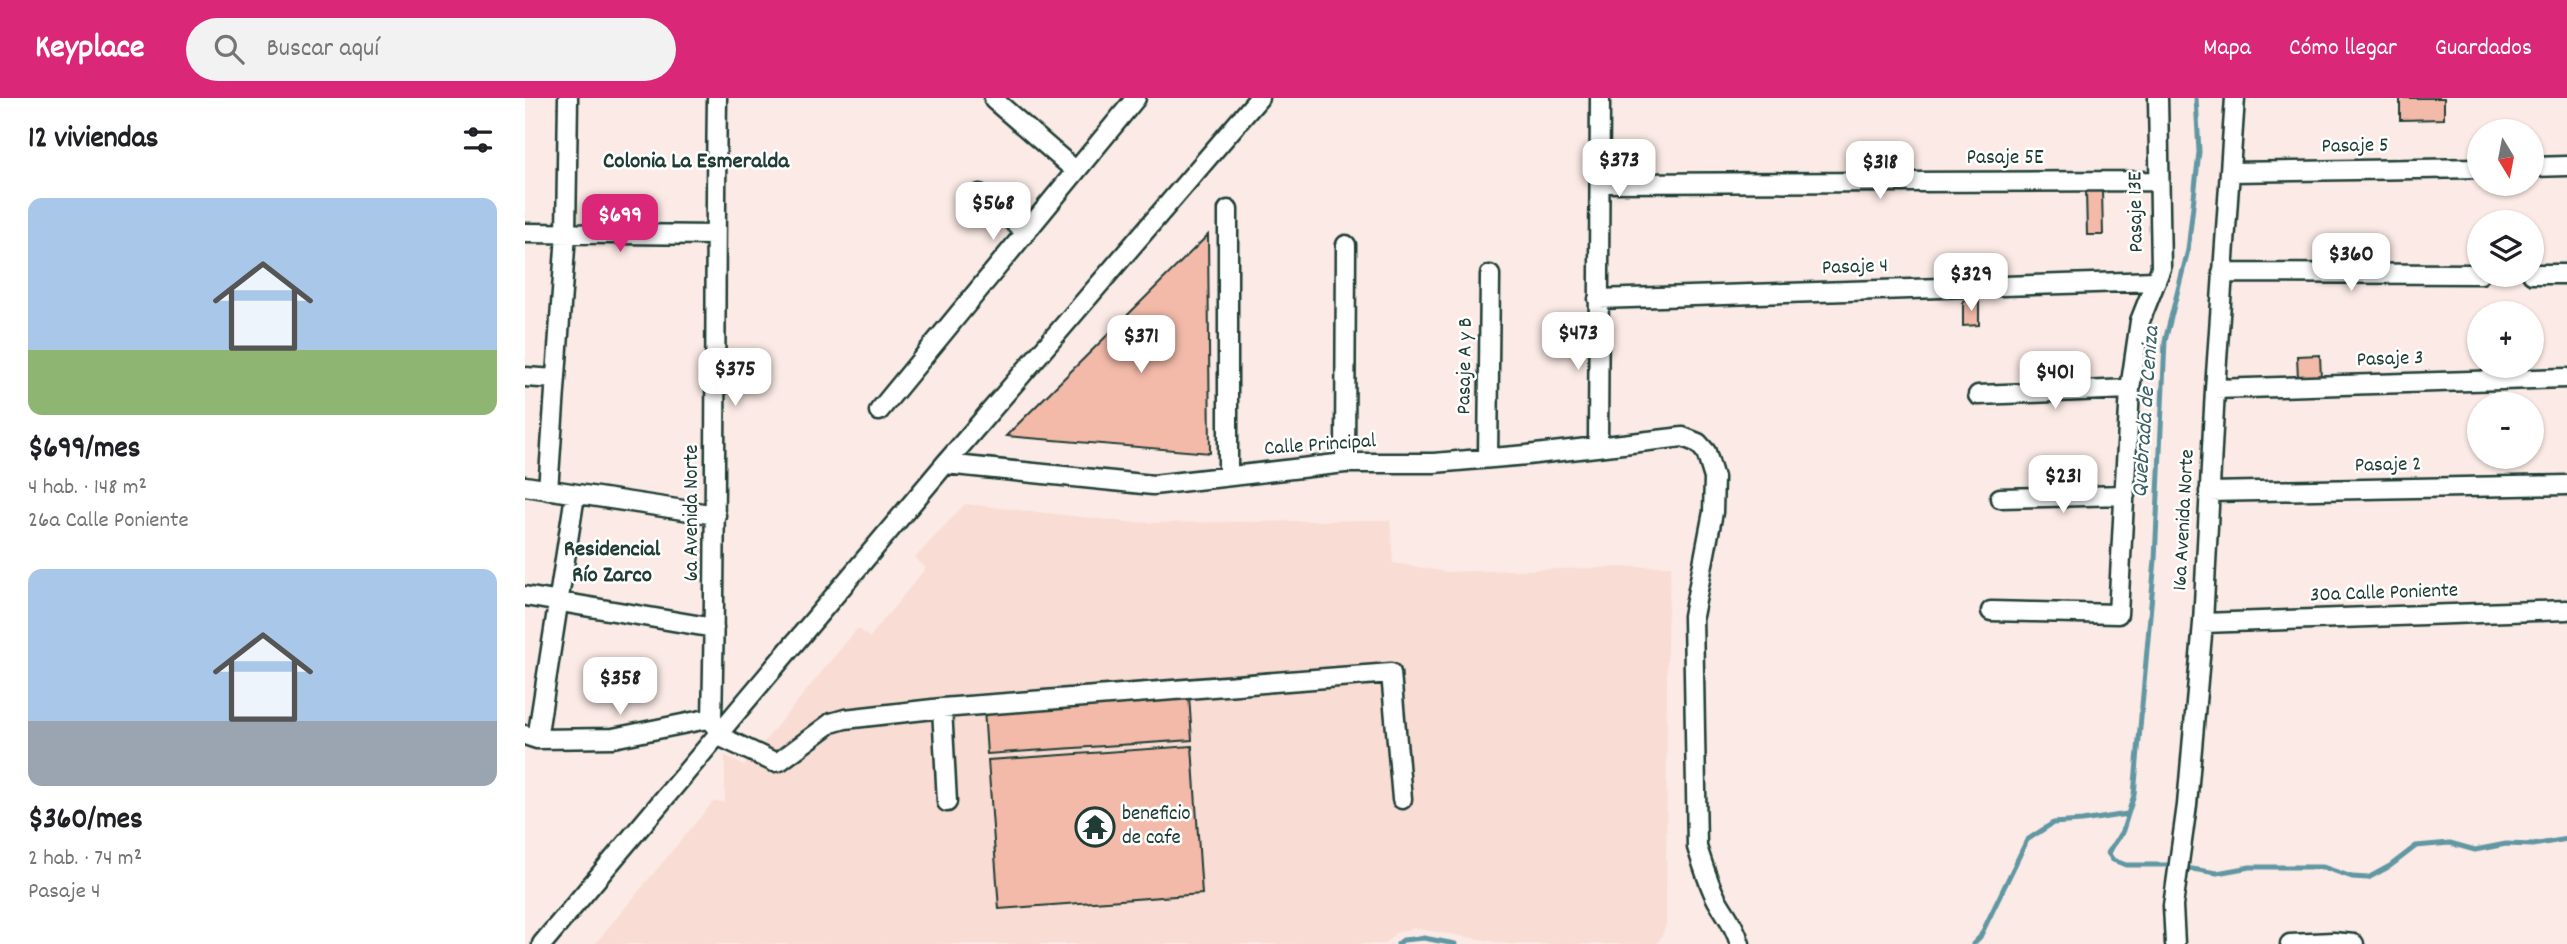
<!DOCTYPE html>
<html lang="es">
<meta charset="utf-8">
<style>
body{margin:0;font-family:Dekko,sans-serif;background:#f2f2f2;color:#202124;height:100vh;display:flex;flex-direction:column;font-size:26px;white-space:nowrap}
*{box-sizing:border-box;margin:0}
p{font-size:23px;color:#757577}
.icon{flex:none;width:38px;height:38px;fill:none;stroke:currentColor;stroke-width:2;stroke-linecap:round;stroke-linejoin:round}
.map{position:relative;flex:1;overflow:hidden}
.side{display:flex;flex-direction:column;background:#fff;width:525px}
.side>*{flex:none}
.needle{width:46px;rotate:170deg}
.controls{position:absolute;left:1942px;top:21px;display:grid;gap:14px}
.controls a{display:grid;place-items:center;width:77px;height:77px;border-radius:50%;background:#fff;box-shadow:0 2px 5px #0004;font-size:35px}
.price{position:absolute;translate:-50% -60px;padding:0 16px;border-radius:14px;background:#fff;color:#222;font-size:23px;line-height:46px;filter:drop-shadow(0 2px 4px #0008)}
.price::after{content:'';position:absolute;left:50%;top:42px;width:21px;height:16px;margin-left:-10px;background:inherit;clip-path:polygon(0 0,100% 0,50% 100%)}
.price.selected{background:#db2777;color:#fff}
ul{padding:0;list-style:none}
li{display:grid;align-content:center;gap:14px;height:371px;padding:0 28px}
li span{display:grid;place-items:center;height:217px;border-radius:14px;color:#555}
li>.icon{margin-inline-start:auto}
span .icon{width:126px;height:126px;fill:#fffc;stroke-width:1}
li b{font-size:30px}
h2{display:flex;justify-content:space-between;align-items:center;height:84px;padding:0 28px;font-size:30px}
header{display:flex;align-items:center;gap:42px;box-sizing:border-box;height:98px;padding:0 35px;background:#db2777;color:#fff}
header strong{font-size:33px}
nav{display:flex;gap:38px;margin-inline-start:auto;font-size:24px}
.search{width:490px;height:63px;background:#f2f2f2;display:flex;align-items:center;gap:18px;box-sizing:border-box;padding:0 24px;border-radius:38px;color:#757577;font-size:26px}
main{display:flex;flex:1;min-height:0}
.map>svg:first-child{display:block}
.built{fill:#f9dcd3}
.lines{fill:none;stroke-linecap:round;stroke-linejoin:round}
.stream{stroke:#6097a3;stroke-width:5}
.building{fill:#f3baa9;stroke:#1f3d34;stroke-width:2}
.minor-casing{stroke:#1f3d34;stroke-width:23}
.minor{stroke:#fff;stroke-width:18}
.labels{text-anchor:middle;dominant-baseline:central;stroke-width:5;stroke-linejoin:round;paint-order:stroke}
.street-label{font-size:21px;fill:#1f3d34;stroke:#fff}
.poi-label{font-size:21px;fill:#1f3d34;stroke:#fff;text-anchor:start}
.neighbourhood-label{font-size:23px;font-weight:bold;fill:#1f3d34;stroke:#fff}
.water-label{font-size:23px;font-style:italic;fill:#3a6262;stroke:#fff}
</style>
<header>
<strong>Keyplace</strong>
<div class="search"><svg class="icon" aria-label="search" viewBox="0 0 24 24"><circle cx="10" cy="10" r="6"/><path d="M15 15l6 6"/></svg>Buscar aquí</div>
<nav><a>Mapa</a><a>Cómo llegar</a><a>Guardados</a></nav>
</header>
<main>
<section class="side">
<h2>12 viviendas<svg class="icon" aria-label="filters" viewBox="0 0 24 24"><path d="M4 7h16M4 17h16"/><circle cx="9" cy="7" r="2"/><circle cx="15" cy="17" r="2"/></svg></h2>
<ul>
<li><span style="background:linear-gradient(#a9c7e8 70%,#8fb573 0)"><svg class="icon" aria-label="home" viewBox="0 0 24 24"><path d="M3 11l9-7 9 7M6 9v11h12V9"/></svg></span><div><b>$699/mes</b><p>4 hab. · 148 m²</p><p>26a Calle Poniente</p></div></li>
<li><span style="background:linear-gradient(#a9c7e8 70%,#9aa5b1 0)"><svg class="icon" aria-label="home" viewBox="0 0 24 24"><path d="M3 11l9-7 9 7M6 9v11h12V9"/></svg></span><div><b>$360/mes</b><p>2 hab. · 74 m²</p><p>Pasaje 4</p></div></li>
</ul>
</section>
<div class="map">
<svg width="2042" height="846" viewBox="0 0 2042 846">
<rect width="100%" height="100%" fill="#fbeae5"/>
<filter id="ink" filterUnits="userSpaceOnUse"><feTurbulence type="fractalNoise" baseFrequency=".0143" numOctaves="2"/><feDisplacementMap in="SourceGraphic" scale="14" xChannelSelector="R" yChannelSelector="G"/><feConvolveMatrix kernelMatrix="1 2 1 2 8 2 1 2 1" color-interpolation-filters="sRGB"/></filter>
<g filter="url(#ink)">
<!-- built -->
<path class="built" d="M440,406L599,424L635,425L865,422L868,465L921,474L1146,468L1142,528L1141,826L1136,840L1131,846H984L889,830L870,835L860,846H70L188,704H200V657L219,668L333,530L344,540L401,470L390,460Z"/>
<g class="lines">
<!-- stream -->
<path class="stream" d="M1671,0L1674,54L1663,152L1640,243L1630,462L1609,697L1597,735L1583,755L1588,762L1601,767H1642L1692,775L1725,769H1798L1827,779L1843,780L1865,768L1891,748L1925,745L1950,752L1981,746L2008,747L2042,741
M873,846L878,842L899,840L930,846
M1448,846L1455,839L1502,742L1528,725L1557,723L1602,716"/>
</g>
<!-- building -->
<path class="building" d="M1875,0H1919V21L1875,22Z
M1561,92H1577L1578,137H1562Z
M683,137L685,355L481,338Z
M1454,202V227L1438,228V203Z
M1795,257L1796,280L1773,281L1772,258Z
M664,597L667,642L462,656L459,611Z
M667,648L677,796L474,811L463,662Z
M667,648L677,796L474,811L463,662Z"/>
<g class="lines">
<!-- minor casing -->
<g class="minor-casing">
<path id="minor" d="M192,0C189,207 192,413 187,620L194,638L249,664L255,663L306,625L320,621L417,610L866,575L877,701
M469,2L551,73
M2007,69L2042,68
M1706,74L1955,70
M1075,85L1634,83
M455,96L501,134
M703,112V378
M0,135L190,137
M1697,175L1955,176
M2007,176H2042
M1073,201L1631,183
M0,279L31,281
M1690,291L2042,280
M1453,297L1605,291
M354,313L611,0
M1073,348L1075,0
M963,360L965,177
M820,365L821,147
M420,366L628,387L820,365H909L1002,357L1158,339L1173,345L1181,354L1189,380L1188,414L1168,518L1172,749C1178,767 1183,785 1192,802C1201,817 1210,828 1215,846
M0,388L191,417
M23,392L41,136L43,0
M1684,394L2042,387
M1475,400L1600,397
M0,498L189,530
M1466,513L1593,516L1605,291L1615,223L1636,170L1633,0
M1678,525L2042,512
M417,610L422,704
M0,637L12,641L88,640L187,620
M12,641L50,397
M17,846L420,366L734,0
M1650,846L1648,808L1662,707L1678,525L1690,291L1710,0
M1765,846L1808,844L1829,846"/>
</g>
<!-- minor -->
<use href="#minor" class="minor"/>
</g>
</g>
<!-- icons -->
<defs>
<g id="temple-ring" transform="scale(2.0125)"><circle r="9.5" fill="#fff" stroke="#1f3d34" stroke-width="1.5"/><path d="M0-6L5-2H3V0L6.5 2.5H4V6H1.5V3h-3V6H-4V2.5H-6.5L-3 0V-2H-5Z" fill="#1f3d34"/></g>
</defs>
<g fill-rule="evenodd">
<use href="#temple-ring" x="570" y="729"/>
</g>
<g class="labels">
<!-- street labels -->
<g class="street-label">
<text transform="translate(1830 49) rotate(-1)">Pasaje 5</text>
<text x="1480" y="61">Pasaje 5E</text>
<text transform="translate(1612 114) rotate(-91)">Pasaje 13E</text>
<text transform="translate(1330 170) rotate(-2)">Pasaje 4</text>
<text transform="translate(1865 262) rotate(-2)">Pasaje 3</text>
<text transform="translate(941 268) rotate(-89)">Pasaje A y B</text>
<text transform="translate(795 348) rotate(-4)">Calle Principal</text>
<text transform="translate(1863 368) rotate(-1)">Pasaje 2</text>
<text transform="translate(168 415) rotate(-90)">6a Avenida Norte</text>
<text transform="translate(1660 422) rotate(-87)">16a Avenida Norte</text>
<text transform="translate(1859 496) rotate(-2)">30a Calle Poniente</text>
</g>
<!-- poi labels -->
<g class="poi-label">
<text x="597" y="717">beneficio<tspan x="597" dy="24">de cafe</tspan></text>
</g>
<!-- neighbourhood labels -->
<g class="neighbourhood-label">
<text x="171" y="64">Colonia La Esmeralda</text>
<text x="87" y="452">Residencial<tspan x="87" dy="26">Río Zarco</tspan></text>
</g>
<!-- water labels -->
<g class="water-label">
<text transform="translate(1622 314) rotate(-86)">Quebrada de Ceniza</text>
</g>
</g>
</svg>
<div class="controls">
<a><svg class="needle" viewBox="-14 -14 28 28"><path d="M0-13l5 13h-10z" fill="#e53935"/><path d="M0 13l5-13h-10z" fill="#757577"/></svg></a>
<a><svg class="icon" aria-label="layers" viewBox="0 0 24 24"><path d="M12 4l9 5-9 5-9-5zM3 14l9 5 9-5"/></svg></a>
<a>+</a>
<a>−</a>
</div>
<b class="price" style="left:1094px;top:101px">$373</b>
<b class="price" style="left:1355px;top:103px">$318</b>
<b class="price" style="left:468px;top:144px">$568</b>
<b class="price selected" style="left:95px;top:156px">$699</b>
<b class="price" style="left:1826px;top:195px">$360</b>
<b class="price" style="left:1446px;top:215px">$329</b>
<b class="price" style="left:1053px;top:274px">$473</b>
<b class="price" style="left:616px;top:277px">$371</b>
<b class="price" style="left:210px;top:310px">$375</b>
<b class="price" style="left:1530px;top:313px">$401</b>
<b class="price" style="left:1538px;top:417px">$231</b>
<b class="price" style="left:95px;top:619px">$358</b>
</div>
</main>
